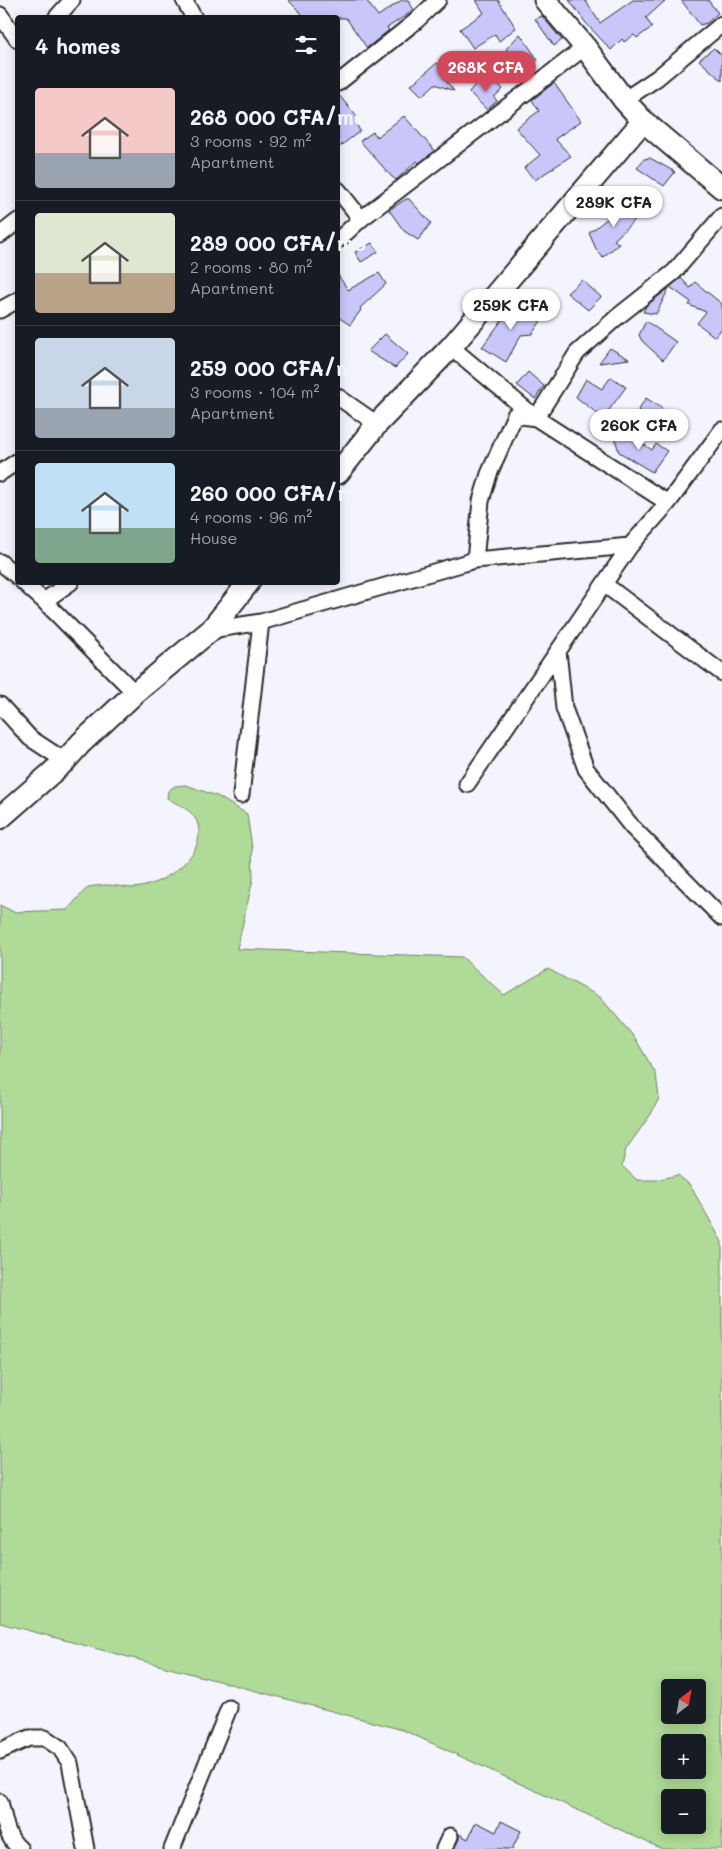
<!DOCTYPE html>
<meta charset="utf-8">
<style>
body{margin:0;font-family:Mali,sans-serif;background:#242831;color:#f1f3f6;height:100vh;display:flex;flex-direction:column;font-size:19px;white-space:nowrap}
*{box-sizing:border-box;margin:0}
p{font-size:16px;color:#9ea1a6}
.icon{flex:none;width:28px;height:28px;fill:none;stroke:currentColor;stroke-width:2;stroke-linecap:round;stroke-linejoin:round}
.map{position:relative;flex:1;overflow:hidden}
.sheet{position:absolute;left:15px;top:15px;width:325px;height:570px;display:flex;flex-direction:column;background:#171b24;border-radius:5px;box-shadow:0 2px 12px #0003}
.sheet>*{flex:none}
.needle{width:32px;rotate:31deg}
.buttons{position:absolute;left:661px;top:1679px;display:grid;gap:10px}
.buttons a{display:grid;place-items:center;width:45px;height:45px;border-radius:5px;background:#171b24;box-shadow:0 2px 12px #0003;font-size:25px}
.price{position:absolute;translate:-50% -42px;padding:0 11px;border-radius:18px;background:#fff;color:#222;font-size:16px;line-height:32px;filter:drop-shadow(0 1px 2px #0008)}
.price::after{content:'';position:absolute;left:50%;top:30px;width:15px;height:11px;margin-left:-8px;background:inherit;clip-path:polygon(0 0,100% 0,50% 100%)}
.price.on{background:#d1495b;color:#fff}
ul{padding:0;list-style:none}
li{display:flex;align-items:center;gap:15px;height:125px;padding:0 20px}
li+li{border-top:1px solid #363941}
li span{display:grid;place-items:center;flex:none;width:140px;height:100px;border-radius:5px;color:#555}
li>.icon{margin-inline-start:auto}
span .icon{width:60px;height:60px;fill:#fffc;stroke-width:1}
li b{font-size:21px}
h2{display:flex;justify-content:space-between;align-items:center;height:60px;padding:0 20px;font-size:21px}
.map>svg:first-child{display:block}
.green{fill:#b0da98;stroke:#6e8262;fill-rule:evenodd}
.building{fill:#c9c7fa;stroke:#2b2b2b}
.lines{fill:none;stroke-linecap:round;stroke-linejoin:round}
.street-casing{stroke:#2b2b2b;stroke-width:19}
.secondary-casing{stroke:#2b2b2b;stroke-width:25}
.street{stroke:#fff;stroke-width:15}
.secondary{stroke:#fff;stroke-width:21}
</style>
<div class="map">
<svg width="722" height="1849" viewBox="0 0 722 1849">
<rect width="100%" height="100%" fill="#f4f4fe"/>
<filter id="ink" filterUnits="userSpaceOnUse"><feTurbulence type="fractalNoise" baseFrequency=".02" numOctaves="2"/><feDisplacementMap in="SourceGraphic" scale="10" xChannelSelector="R" yChannelSelector="G"/><feConvolveMatrix kernelMatrix="1 2 1 2 8 2 1 2 1" color-interpolation-filters="sRGB"/></filter>
<g filter="url(#ink)">
<!-- green -->
<path class="green" d="M186,785L217,796L247,814L252,848L253,879L237,949L462,957L504,995L548,969L600,997L635,1038L656,1074L659,1098L651,1114L626,1149L622,1166L637,1180H656L678,1175L690,1185L722,1242V1849H662L403,1730L0,1623V905L14,912L67,910L88,887C94,886 101,885 107,885C116,885 125,888 134,888C160,886 199,861 199,833C199,828 198,822 195,818C189,808 176,804 167,798L168,791L175,786ZM670,1688H698V1715H670ZM670,1742H698V1770H670ZM670,1798H698V1825H670Z"/>
<!-- building -->
<path class="building" d="M288,0H366L378,16L402,0H408L414,10L387,28L389,30L367,48L346,18H306Z
M476,0H498L516,28L499,41L495,34L473,48L460,29L484,13Z
M569,0H585L600,23L633,0H666L646,18L652,27L637,38L634,35L624,42L622,39L611,50L586,23Z
M681,0H708L718,13L707,23L700,25Z
M542,16L562,40L554,46L535,19Z
M520,34L538,60L522,71L506,49Z
M714,48L722,56V81L699,60Z
M437,63L447,72L443,77L454,91L435,84L422,96L411,85Z
M492,77L503,89L494,97L497,101L487,110L469,92L478,81L485,87Z
M554,83L581,121L555,139L571,156L535,180L524,168L540,155L516,128L539,111L532,100Z
M338,94L357,117L354,120L360,131L338,148Z
M404,116L435,151L419,163L417,161L396,180L391,176L360,141L373,132L377,137Z
M650,158L675,172L664,186L637,168L644,159Z
M406,199H409L431,223L418,240L404,231L389,210Z
M623,200L645,210L614,240L619,244L603,257L597,251L589,233L617,211Z
M372,243L378,252L361,262L355,252Z
M379,273L386,284L360,308L361,310L350,325L338,317V275L348,290Z
M681,278L690,288L695,282L722,304V328L715,337L697,323L706,312L689,305L691,302L670,287Z
M582,280L601,297L588,310L567,293Z
M669,288L656,314L643,312L646,306Z
M517,300L541,321L532,334L521,335L506,362L482,347Z
M646,321L676,342L663,360L642,341L639,335Z
M385,334L408,354L395,368L368,351Z
M610,348L629,359L599,363Z
M528,372L544,386L535,399L517,385Z
M611,377L626,387L603,418L576,397L586,379L602,389Z
M646,398L681,421L673,433L638,410Z
M618,427L652,450L656,444L667,451L652,472L619,452L614,435Z
M501,1821L521,1831L512,1849H454L459,1839V1834L468,1839L476,1822L496,1832Z"/>
<g class="lines">
<!-- street casing -->
<g class="street-casing">
<path id="street" d="M184,0L194,18
M0,15L18,40
M56,18L72,0
M338,83L416,21L438,0
M624,100L657,78L722,24
M338,190L361,219
M0,235L18,221
M338,240L361,219L585,47
M0,310L18,300
M451,347L536,418L668,503
M338,397L377,424
M0,473L18,461
M475,560L481,501L489,474L515,415L536,418L577,353L616,318L674,272L722,216
M0,562L18,577
M23,582L44,601L135,693
M604,584L722,673
M44,601L71,582
M211,630L261,622L475,560L630,546
M558,651L564,708L586,769L632,827L722,918
M0,705L30,738L65,761
M467,784L630,546L668,503L722,430
M241,795L261,622
M0,1751L29,1738H45L60,1748L70,1763L86,1849
M0,1802C5,1820 5,1836 20,1849
M172,1849L229,1708
M444,1849L450,1836"/>
</g>
<!-- secondary casing -->
<g class="secondary-casing">
<path id="secondary" d="M545,0L585,47L624,100L643,121L722,188
M338,473L377,424L451,347L643,121
M0,818L65,761L81,743L135,693L211,630L249,582"/>
</g>
<!-- street -->
<use href="#street" class="street"/>
<!-- secondary -->
<use href="#secondary" class="secondary"/>
</g>
</g>
</svg>
<div class="buttons">
<a><svg class="needle" viewBox="-14 -14 28 28"><path d="M0-13l5 13h-10z" fill="#e53935"/><path d="M0 13l5-13h-10z" fill="#9ea1a6"/></svg></a>
<a>+</a>
<a>−</a>
</div>
<b class="price on" style="left:486px;top:93px">268K CFA</b>
<b class="price" style="left:614px;top:228px">289K CFA</b>
<b class="price" style="left:511px;top:331px">259K CFA</b>
<b class="price" style="left:639px;top:451px">260K CFA</b>
<section class="sheet">
<h2>4 homes<svg class="icon" aria-label="filters" viewBox="0 0 24 24"><path d="M4 7h16M4 17h16"/><circle cx="9" cy="7" r="2"/><circle cx="15" cy="17" r="2"/></svg></h2>
<ul>
<li><span style="background:linear-gradient(#f6c9c9 65%,#9aa5b1 0)"><svg class="icon" aria-label="home" viewBox="0 0 24 24"><path d="M3 11l9-7 9 7M6 9v11h12V9"/></svg></span><div><b>268 000 CFA/mo</b><p>3 rooms · 92 m²</p><p>Apartment</p></div></li>
<li><span style="background:linear-gradient(#dfe7d0 60%,#b9a48a 0)"><svg class="icon" aria-label="home" viewBox="0 0 24 24"><path d="M3 11l9-7 9 7M6 9v11h12V9"/></svg></span><div><b>289 000 CFA/mo</b><p>2 rooms · 80 m²</p><p>Apartment</p></div></li>
<li><span style="background:linear-gradient(#c9d6e8 70%,#9aa5b1 0)"><svg class="icon" aria-label="home" viewBox="0 0 24 24"><path d="M3 11l9-7 9 7M6 9v11h12V9"/></svg></span><div><b>259 000 CFA/mo</b><p>3 rooms · 104 m²</p><p>Apartment</p></div></li>
<li><span style="background:linear-gradient(#bfe0f5 65%,#7fa58c 0)"><svg class="icon" aria-label="home" viewBox="0 0 24 24"><path d="M3 11l9-7 9 7M6 9v11h12V9"/></svg></span><div><b>260 000 CFA/mo</b><p>4 rooms · 96 m²</p><p>House</p></div></li>
</ul>
</section>
</div>
